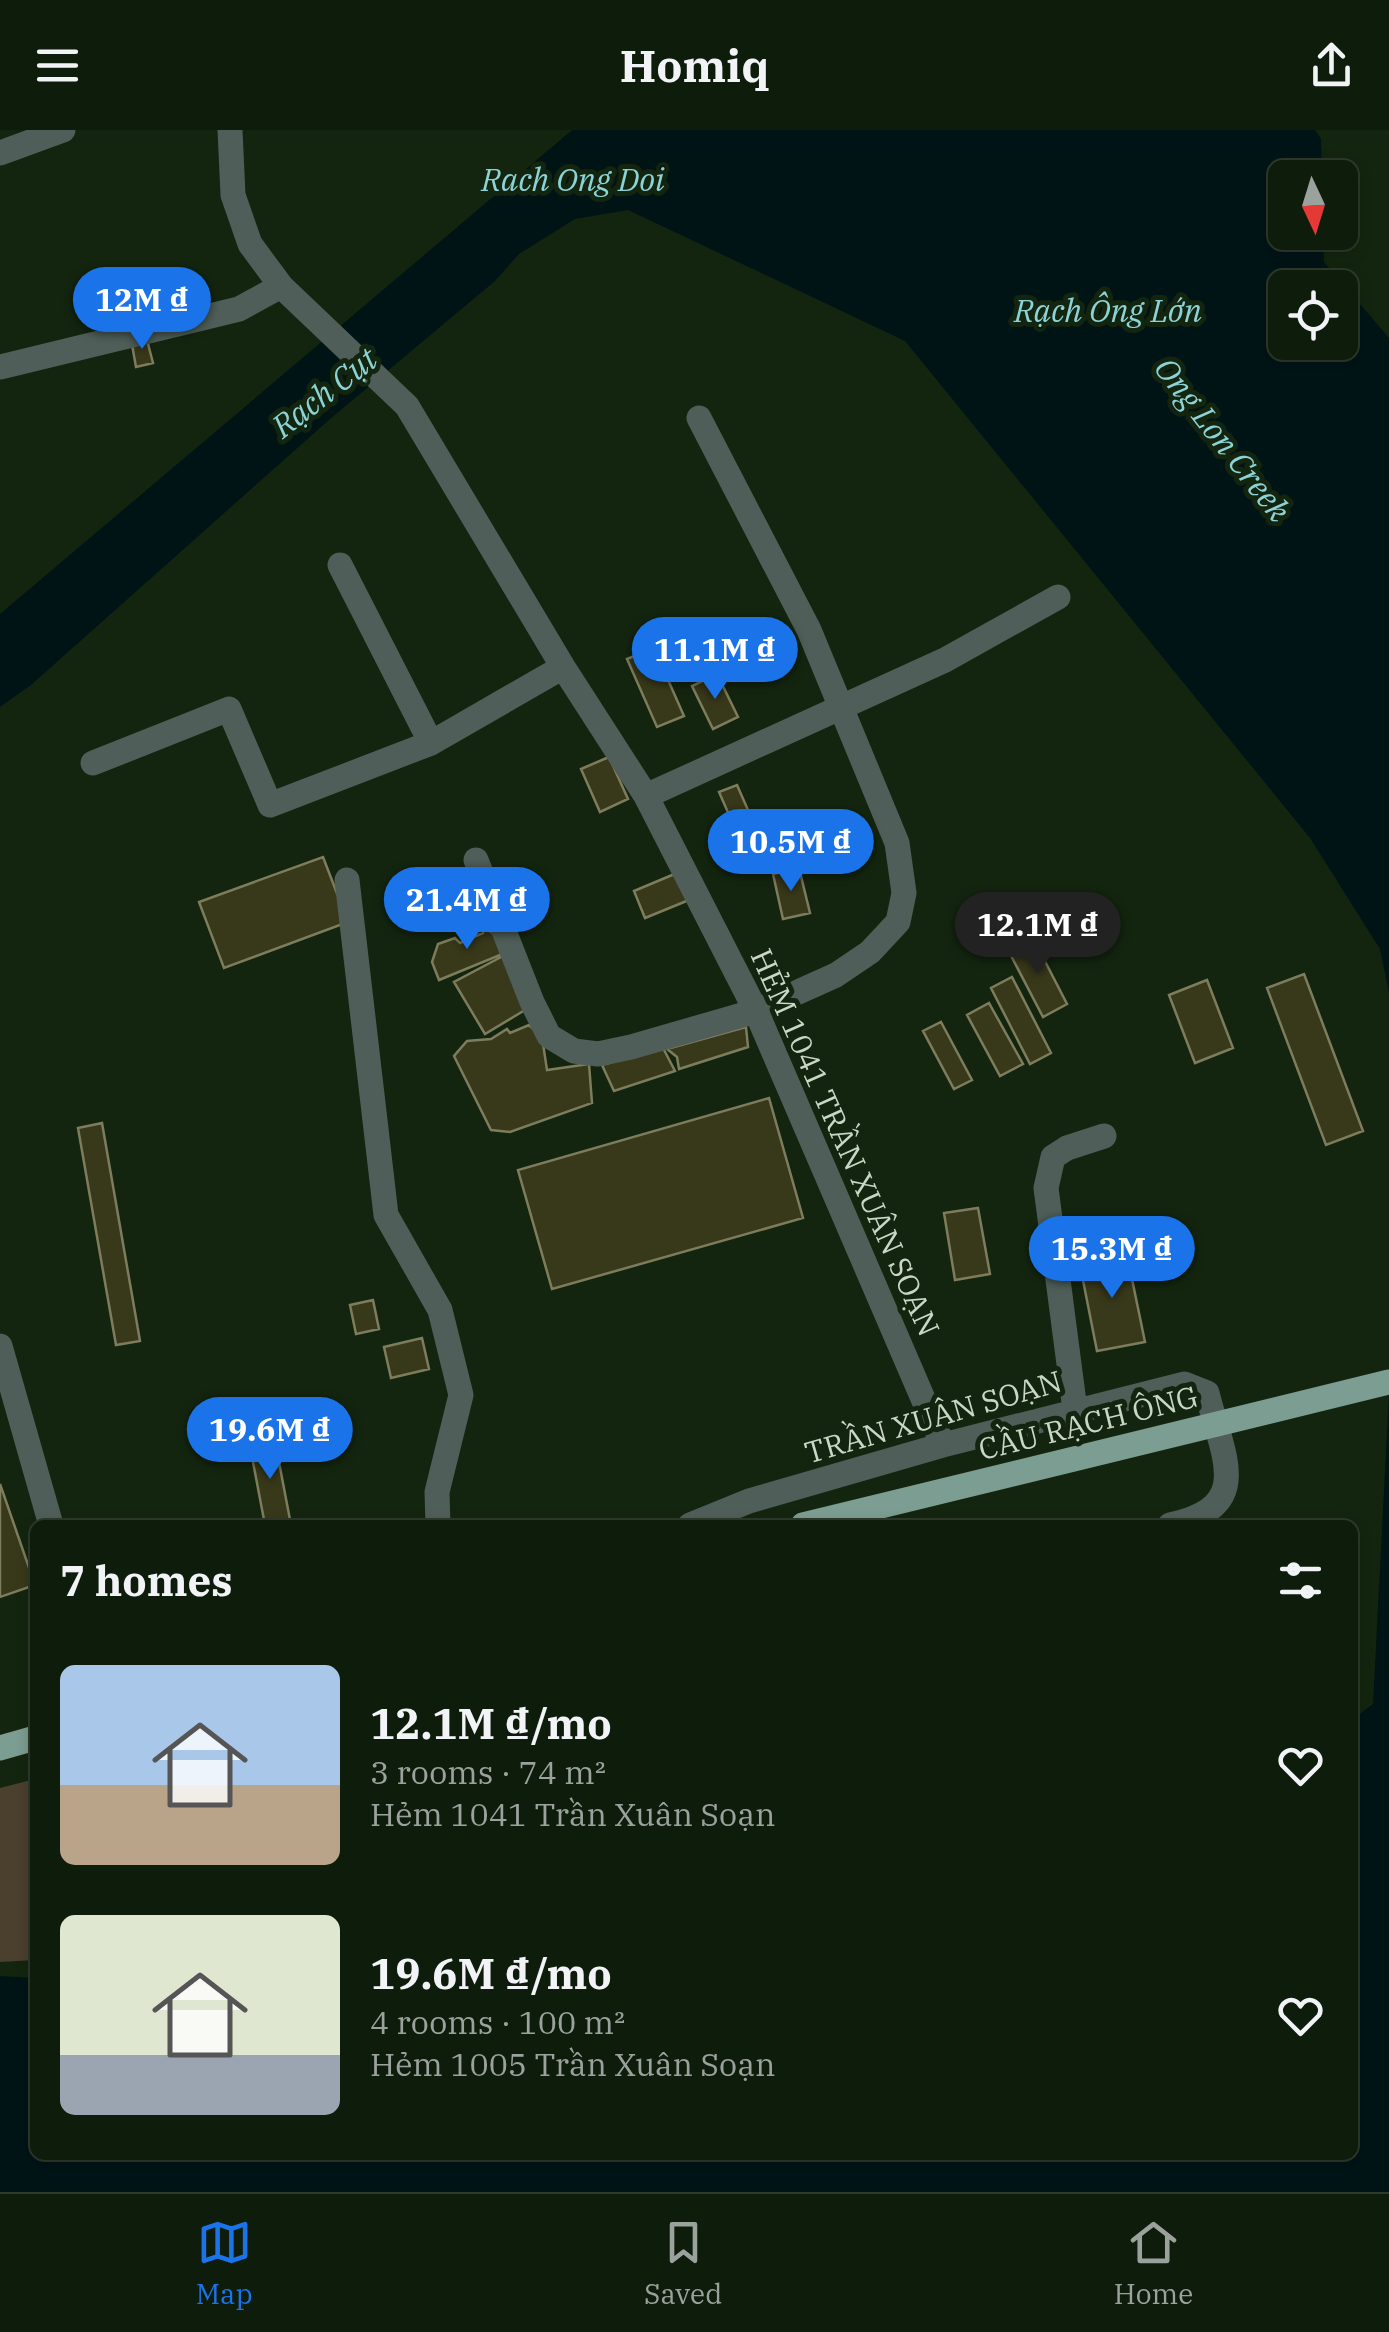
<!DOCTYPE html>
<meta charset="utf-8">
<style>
body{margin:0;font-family:"IBM Plex Serif",serif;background:#172514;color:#f1f3f6;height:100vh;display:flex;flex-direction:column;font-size:38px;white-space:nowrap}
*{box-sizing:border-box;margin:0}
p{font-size:32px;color:#9ba19d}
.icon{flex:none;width:55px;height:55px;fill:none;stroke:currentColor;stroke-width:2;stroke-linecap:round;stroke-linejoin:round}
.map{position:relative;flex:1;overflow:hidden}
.side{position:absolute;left:30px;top:1390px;width:1328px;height:640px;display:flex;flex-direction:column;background:#0e1c0b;border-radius:15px;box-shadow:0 5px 15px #0003,0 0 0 2px #2e3a2c}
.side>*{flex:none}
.needle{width:65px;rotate:176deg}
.controls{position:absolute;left:1268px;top:30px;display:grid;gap:20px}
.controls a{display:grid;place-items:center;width:90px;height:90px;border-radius:15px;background:#0e1c0b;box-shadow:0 5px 15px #0003,0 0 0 2px #2e3a2c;font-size:50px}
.price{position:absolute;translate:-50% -85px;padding:0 22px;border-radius:35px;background:#1a73e8;color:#fff;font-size:32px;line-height:65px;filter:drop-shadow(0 2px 5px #0008)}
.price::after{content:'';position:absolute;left:50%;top:60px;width:30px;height:22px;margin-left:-15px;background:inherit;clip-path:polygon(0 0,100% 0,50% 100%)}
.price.current{background:#222;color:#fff}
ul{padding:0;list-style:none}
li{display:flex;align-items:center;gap:30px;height:250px;padding:0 30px}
li span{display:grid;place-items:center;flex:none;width:280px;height:200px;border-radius:15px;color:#555}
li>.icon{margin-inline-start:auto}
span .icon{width:120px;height:120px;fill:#fffc;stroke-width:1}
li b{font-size:42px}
h2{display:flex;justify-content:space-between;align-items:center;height:120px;padding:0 30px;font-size:42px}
header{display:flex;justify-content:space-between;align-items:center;height:130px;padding:0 30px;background:#0e1c0b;font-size:45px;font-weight:700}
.dock{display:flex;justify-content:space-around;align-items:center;height:140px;border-top:2px solid #2e3a2c;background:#0e1c0b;font-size:28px;color:#9ba19d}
.dock a{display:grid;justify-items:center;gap:5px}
.dock .current{color:#1a73e8}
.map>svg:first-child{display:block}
.green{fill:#4b3f2e}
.water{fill:#001416;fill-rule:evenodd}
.building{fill:#38381a;stroke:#7d7d5d;stroke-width:2.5}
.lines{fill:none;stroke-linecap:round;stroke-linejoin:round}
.minor{stroke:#4f5e58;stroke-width:25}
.major{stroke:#7c9d91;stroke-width:25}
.major-bridge{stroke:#7c9d91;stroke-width:25}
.labels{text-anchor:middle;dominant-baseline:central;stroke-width:10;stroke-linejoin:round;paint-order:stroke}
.street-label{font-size:30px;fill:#cad6c7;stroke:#13250f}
.water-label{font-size:32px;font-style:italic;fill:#8cd3d8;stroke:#13250f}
</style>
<header><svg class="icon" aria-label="menu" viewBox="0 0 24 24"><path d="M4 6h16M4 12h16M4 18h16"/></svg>Homiq<svg class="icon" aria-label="share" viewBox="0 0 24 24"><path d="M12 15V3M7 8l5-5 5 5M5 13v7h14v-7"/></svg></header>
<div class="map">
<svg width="1389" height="2062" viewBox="0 0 1389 2062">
<rect width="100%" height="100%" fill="#13250f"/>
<!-- green -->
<path class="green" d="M35,1649V1830L0,1832V1658Z"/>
<!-- water -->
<path class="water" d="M572,0H1315L1321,9L1322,47L1285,48V102L1323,103L1324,132L1389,208V863L1380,819L1310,708L905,211L628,80L575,89L519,124L495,151L330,289L31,555L0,577V484ZM1285,158H1340V212H1285Z
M1389,1262V2062H0V1846L35,1848V2025H1352V1590L1373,1574Z"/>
<!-- building -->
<path class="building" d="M146,206L153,233L136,237L131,209Z
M654,518L684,586L657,597L627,529Z
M717,544L738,587L713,599L692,556Z
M609,627L628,669L600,682L581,639Z
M737,655L755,696L737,703L719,662Z
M323,727L348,792L224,838L199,772Z
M799,738L810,783L783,789L773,744Z
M677,743L689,770L645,788L634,761Z
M479,787L488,791L491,802L500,803L505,823L439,850L432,832L438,814L455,808L460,813L483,803Z
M1033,808L1067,874L1043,887L1008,820Z
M503,826L525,880L485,904L454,852Z
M1304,844L1363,1001L1326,1015L1267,858Z
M1012,847L1051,923L1030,934L991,858Z
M1207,850L1233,918L1195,933L1169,865Z
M989,873L1023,934L1000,946L967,885Z
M941,892L972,950L954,959L923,901Z
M529,895L542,907L547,940L589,934L592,973L510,1002L491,1000L454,926L467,911L491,909L507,899L510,903Z
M746,897L748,917L679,939L677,927L667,919Z
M663,918L675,941L614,961L602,935Z
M769,968L803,1088L552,1159L518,1040Z
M102,993L140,1211L116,1215L78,998Z
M978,1078L990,1144L955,1150L944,1083Z
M1126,1120L1145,1212L1097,1221L1079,1130Z
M373,1170L379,1199L356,1204L350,1175Z
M422,1208L429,1239L391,1248L384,1217Z
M274,1306L291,1395H265L249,1311Z
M0,1354L35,1455L0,1467Z"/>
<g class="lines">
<!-- minor -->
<path class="minor" d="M230,0L233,65L250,114L281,156L407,276L563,537L646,666L756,881L943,1315
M0,23L63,0
M0,237L239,179L281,156
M340,435L431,613
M93,633L229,579L270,675L431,613L563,537
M646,666L945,530L1058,467
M476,730L532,872L549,906L574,921L598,924L631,917L756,881L836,845L870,822L898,792L904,763L897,713L809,500L699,288
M347,750L386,1085L440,1180L461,1265L437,1362L438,1395
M0,1216L51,1395
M1075,1280L1046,1058L1053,1027L1067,1018L1104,1006
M690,1395L749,1371L943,1315L1184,1254L1207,1263C1223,1327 1255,1377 1170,1395"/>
<!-- major -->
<path class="major" d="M0,1618L35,1608"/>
<!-- major-bridge -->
<path class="major-bridge" d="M803,1395L1389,1252"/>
</g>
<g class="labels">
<!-- street labels -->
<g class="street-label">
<text transform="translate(846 1012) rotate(66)">HẺM 1041 TRẦN XUÂN SOẠN</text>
<text transform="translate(933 1286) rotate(-16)">TRẦN XUÂN SOẠN</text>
<text transform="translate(1088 1292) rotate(-14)">CẦU RẠCH ÔNG</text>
</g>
<!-- water labels -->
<g class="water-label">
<text x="573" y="49">Rach Ong Doi</text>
<text x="1108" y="180">Rạch Ông Lớn</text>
<text transform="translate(324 262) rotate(-38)">Rạch Cụt</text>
<text transform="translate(1223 309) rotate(52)">Ong Lon Creek</text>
</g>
</g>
</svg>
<div class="controls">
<a><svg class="needle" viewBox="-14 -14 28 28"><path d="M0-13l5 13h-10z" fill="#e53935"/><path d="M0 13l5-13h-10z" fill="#9ba19d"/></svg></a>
<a><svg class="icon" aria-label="locate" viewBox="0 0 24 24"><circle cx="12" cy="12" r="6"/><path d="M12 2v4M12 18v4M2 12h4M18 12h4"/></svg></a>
</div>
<b class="price" style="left:142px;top:222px">12M ₫</b>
<b class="price" style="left:715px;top:572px">11.1M ₫</b>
<b class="price" style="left:791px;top:764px">10.5M ₫</b>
<b class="price" style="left:467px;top:822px">21.4M ₫</b>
<b class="price current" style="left:1038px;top:847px">12.1M ₫</b>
<b class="price" style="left:1112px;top:1171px">15.3M ₫</b>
<b class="price" style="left:270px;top:1352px">19.6M ₫</b>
<section class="side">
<h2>7 homes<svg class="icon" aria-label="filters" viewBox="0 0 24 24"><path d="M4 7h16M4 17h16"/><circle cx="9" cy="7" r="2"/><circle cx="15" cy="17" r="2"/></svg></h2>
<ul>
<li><span style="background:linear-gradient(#a9c7e8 60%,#b9a48a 0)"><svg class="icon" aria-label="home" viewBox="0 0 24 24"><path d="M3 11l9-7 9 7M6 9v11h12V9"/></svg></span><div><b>12.1M ₫/mo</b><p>3 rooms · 74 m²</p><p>Hẻm 1041 Trần Xuân Soạn</p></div><svg class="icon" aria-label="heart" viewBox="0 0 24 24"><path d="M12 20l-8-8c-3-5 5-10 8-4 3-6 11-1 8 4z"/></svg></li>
<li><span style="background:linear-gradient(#dfe7d0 70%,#9aa5b1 0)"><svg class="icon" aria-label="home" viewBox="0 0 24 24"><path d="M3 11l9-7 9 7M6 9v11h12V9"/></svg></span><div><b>19.6M ₫/mo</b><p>4 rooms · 100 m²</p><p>Hẻm 1005 Trần Xuân Soạn</p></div><svg class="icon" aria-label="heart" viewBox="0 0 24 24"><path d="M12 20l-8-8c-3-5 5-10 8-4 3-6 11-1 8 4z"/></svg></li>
</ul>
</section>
</div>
<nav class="dock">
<a class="current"><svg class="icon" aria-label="map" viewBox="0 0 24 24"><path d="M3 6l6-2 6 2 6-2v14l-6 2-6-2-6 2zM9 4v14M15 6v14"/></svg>Map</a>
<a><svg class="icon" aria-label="saved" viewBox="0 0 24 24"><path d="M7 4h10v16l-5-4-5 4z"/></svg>Saved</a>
<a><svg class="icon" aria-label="home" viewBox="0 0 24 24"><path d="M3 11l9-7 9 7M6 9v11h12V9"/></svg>Home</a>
</nav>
